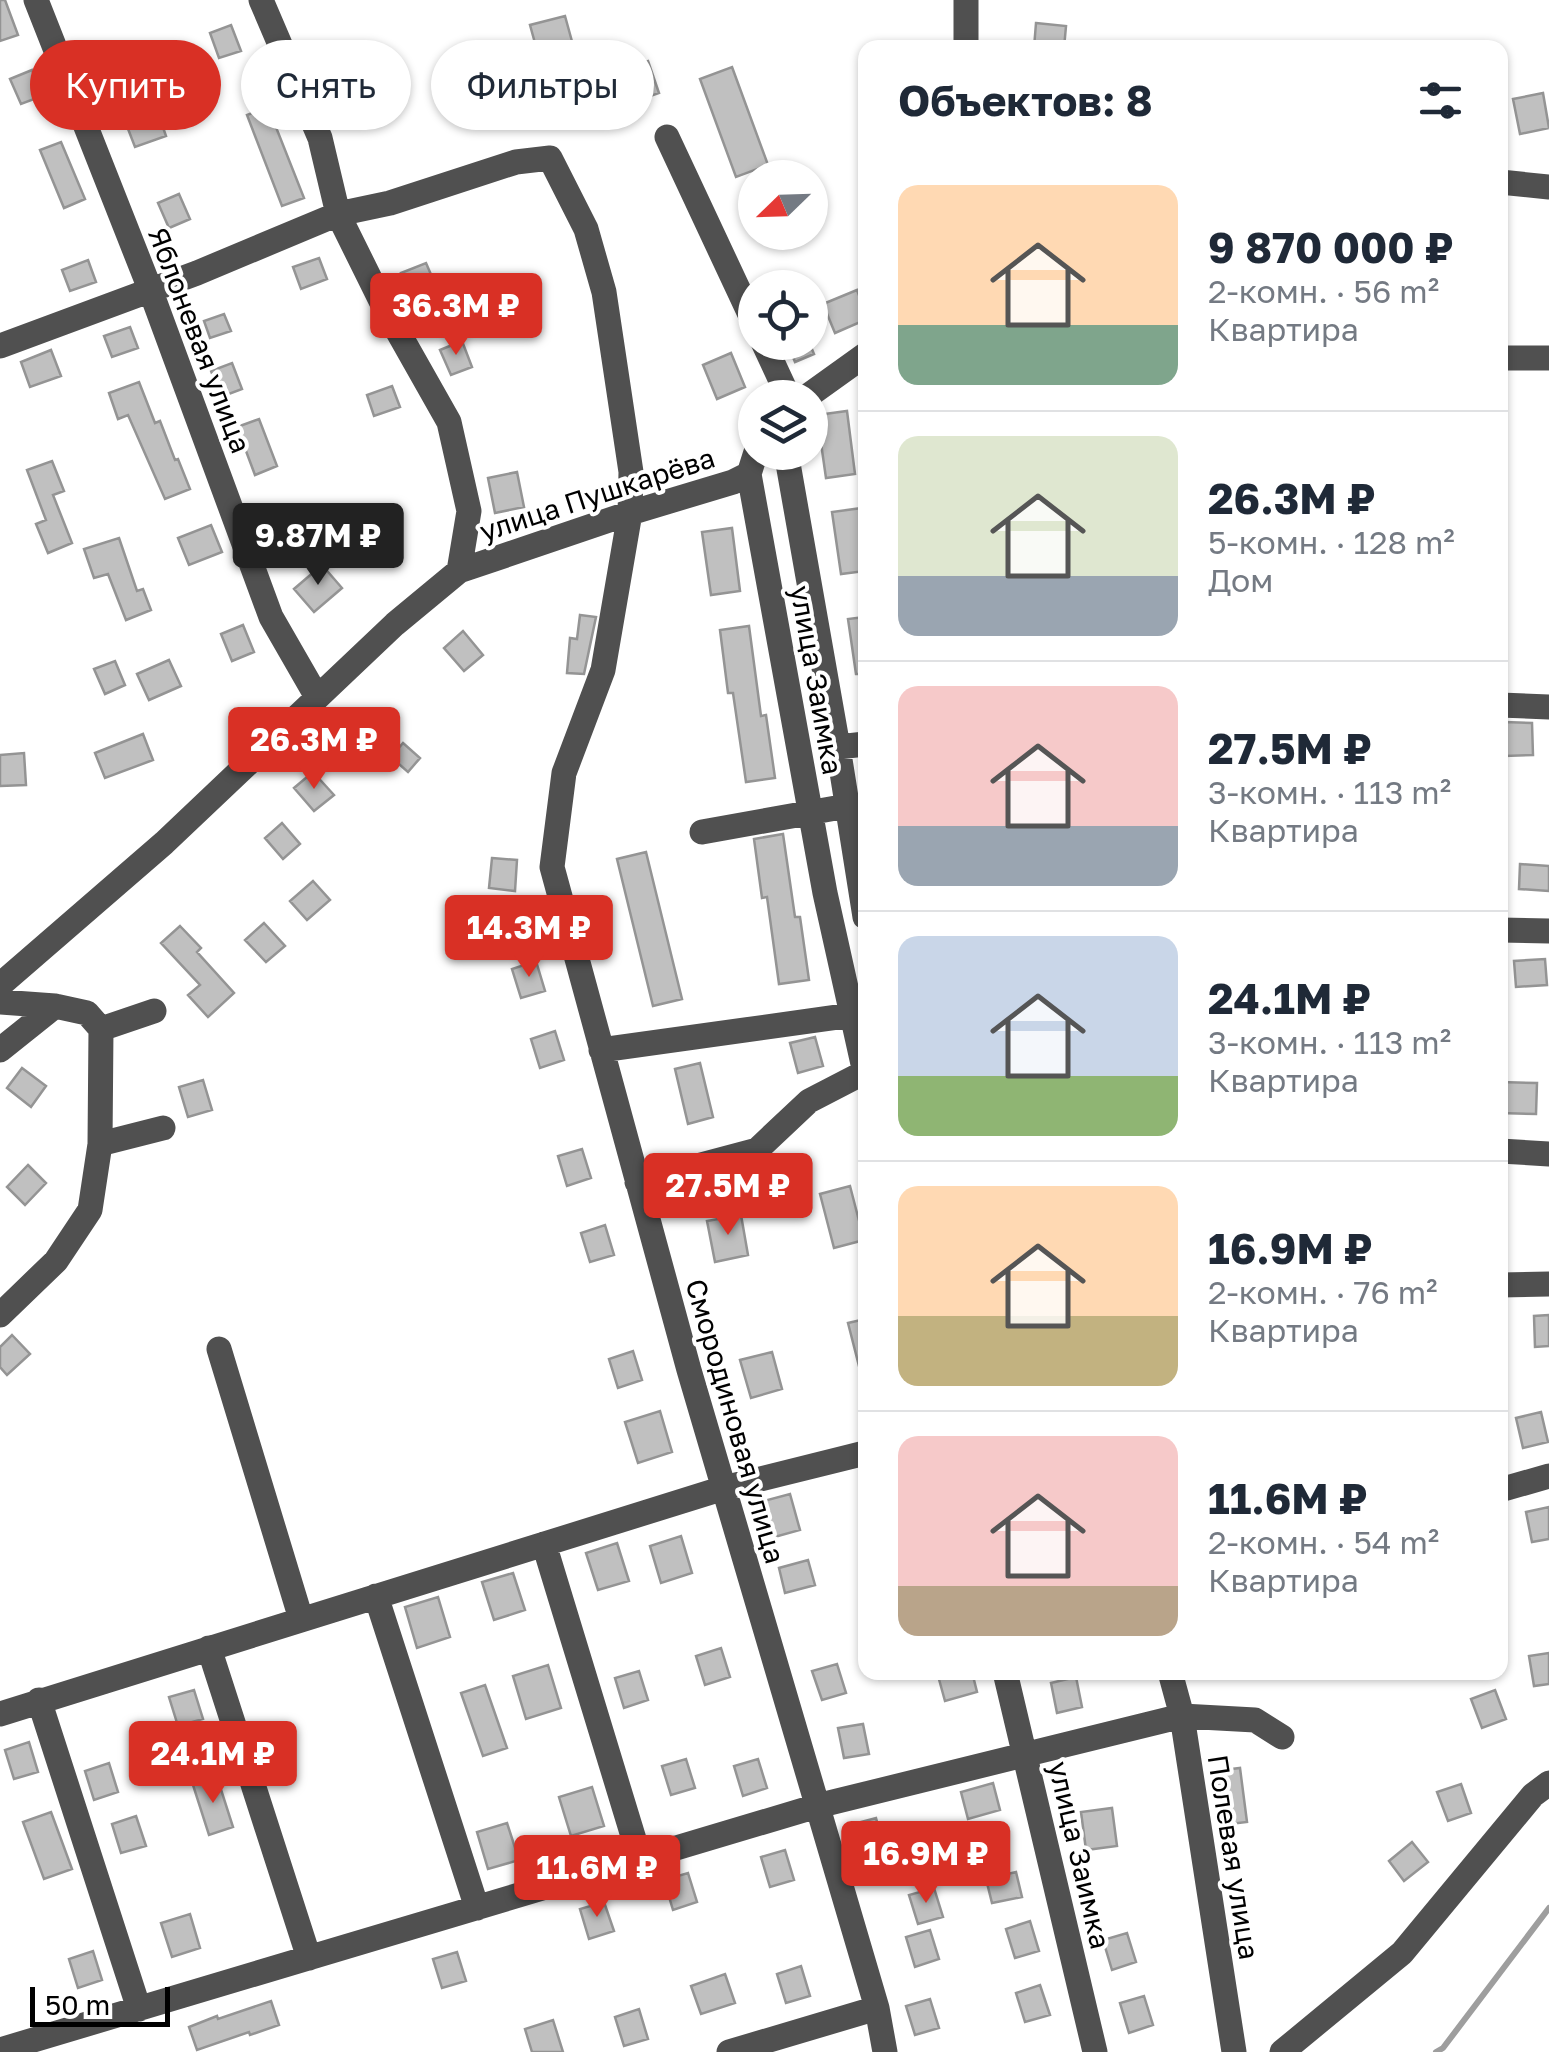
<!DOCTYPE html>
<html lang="ru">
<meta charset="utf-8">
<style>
body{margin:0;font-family:"Golos Text",sans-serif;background:#f2f2f3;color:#1f2937;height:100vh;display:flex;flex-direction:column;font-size:38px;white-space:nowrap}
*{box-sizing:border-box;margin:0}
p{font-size:32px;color:#747a83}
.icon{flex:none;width:55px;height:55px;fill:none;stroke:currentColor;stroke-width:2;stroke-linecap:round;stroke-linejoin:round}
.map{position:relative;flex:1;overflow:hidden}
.drawer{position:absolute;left:858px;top:40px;width:650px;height:1640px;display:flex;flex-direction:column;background:#fff;border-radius:20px;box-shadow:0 2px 8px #0004}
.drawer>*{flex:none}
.banner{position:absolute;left:30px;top:40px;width:678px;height:90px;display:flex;gap:20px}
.needle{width:65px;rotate:247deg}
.tools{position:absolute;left:738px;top:160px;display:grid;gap:20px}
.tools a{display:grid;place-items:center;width:90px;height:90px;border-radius:50%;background:#fff;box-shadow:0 2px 8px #0004;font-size:50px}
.scale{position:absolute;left:30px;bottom:25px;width:140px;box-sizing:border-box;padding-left:10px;border:5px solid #000;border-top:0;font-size:28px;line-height:35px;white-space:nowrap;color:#000;-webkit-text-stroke:8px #fff;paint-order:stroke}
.price{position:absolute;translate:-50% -85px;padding:0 22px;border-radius:10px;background:#d93025;color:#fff;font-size:32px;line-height:65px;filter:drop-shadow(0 2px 5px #0008)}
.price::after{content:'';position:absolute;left:50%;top:60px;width:30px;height:22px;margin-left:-15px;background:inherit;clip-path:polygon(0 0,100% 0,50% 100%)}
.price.active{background:#222;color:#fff}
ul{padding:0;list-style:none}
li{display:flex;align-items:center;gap:30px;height:250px;padding:0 40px}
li+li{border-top:2px solid #e0e1e3}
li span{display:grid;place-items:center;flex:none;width:280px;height:200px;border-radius:20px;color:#555}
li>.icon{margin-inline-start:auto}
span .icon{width:120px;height:120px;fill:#fffc;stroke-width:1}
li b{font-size:42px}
h2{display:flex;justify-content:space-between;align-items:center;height:120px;padding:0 40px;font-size:42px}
.chip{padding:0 35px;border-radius:45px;background:#fff;box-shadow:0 2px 8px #0004;font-size:35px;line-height:90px}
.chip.active{background:#d93025;color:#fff}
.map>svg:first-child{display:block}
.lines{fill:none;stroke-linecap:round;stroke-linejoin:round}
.stream{stroke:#9e9e9e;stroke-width:6}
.building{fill:#c0c0c0;stroke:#949494;stroke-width:2.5}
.minor{stroke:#505050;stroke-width:25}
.labels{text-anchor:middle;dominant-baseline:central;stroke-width:8;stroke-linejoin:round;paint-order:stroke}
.street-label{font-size:28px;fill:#000;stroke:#fff}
</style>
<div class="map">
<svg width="1549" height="2052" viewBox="0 0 1549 2052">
<rect width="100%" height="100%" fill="#fff"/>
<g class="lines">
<!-- stream -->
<path class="stream" d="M1436,2052L1443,2048L1549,1908"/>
</g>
<!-- building -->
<path class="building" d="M0,0H5L18,35L0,41Z
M565,16L573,45L538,54L530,25Z
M1036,23L1066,26L1064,48H1034Z
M231,25L241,51L219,58L210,33Z
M648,61L659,93L561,127L550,95Z
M130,67L151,112L157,110L166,136L135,147L125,121L129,120L109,77Z
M732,67L768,165L736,177L700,79Z
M32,70L42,96L21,104L10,79Z
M1543,93L1549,128L1520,134L1513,99Z
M268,107L304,198L282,206L247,115Z
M61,142L85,199L64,208L40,150Z
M179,194L190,219L169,228L158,203Z
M319,258L327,279L301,289L293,267Z
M88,260L96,282L70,291L62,270Z
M426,263L439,293L414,304L401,273Z
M857,290L865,311V320L835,333L823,304Z
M224,314L231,331L210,338L204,321Z
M130,327L138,348L112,357L104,336Z
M462,341L472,367L451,375L440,350Z
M787,342H809L814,354L795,362Z
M51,350L61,376L30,387L21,362Z
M731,353L745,387L717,399L703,365Z
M232,363L242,389L221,397L211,371Z
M139,382L155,423L160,421L175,460L178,459L190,489L165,499L128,415L118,419L109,393Z
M392,386L400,407L374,416L367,395Z
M847,411L855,474L826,478L817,415Z
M259,419L277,466L255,475L237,427Z
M52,461L64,491L53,495L72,543L48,553L36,524L46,520L27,470Z
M517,472L524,507L495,513L488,478Z
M282,507L288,523L268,531L262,514Z
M862,508L865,530V571L841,574L832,512Z
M211,525L222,552L189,565L178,538Z
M732,528L740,591L711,595L702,532Z
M119,538L137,591L143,589L151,610L126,620L108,574L94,578L84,549Z
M322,565L342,588L314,612L294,589Z
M580,615L596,617L584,674L567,673L570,638L577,639Z
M865,617V674H856L848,619Z
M243,625L254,652L232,661L221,634Z
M749,626L761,716L766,715L775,778L746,782L733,693H728L720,630Z
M463,631L483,655L464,671L444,648Z
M169,660L181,686L149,700L137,674Z
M115,661L125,685L105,694L94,669Z
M1504,722L1532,723L1533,755L1505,756Z
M143,734L153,760L105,778L95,753Z
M403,743L420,758L408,772L391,757Z
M24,753L26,785L0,786V755Z
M313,772L334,795L314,811L294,788Z
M282,823L300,844L283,859L265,838Z
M783,834L795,917H800L809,980L779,984L767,897L762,898L754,839Z
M646,852L682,999L653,1006L617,859Z
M492,858L517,860L515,891L489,888Z
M1520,864L1549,866V891L1519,889Z
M313,881L330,900L307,920L290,901Z
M264,923L285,946L266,962L245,940Z
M180,926L201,948L197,952L234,993L208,1017L188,995L200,985L161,943Z
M1545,959L1547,985L1516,987L1514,961Z
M536,961L545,991L521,998L512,969Z
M555,1031L564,1060L540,1068L531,1039Z
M815,1037L823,1066L798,1073L790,1043Z
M700,1063L713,1117L688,1124L675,1069Z
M22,1068L46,1086L31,1107L7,1088Z
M203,1080L212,1110L188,1117L179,1087Z
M1500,1082L1537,1083L1536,1114L1500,1113Z
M582,1149L591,1178L567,1186L558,1156Z
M28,1165L46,1183L25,1205L7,1187Z
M850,1186L864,1240L834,1248L820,1194Z
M741,1215L748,1255L715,1262L707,1221Z
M605,1225L614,1255L590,1262L581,1233Z
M1549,1315V1346L1535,1347L1534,1316Z
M865,1319V1369L860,1370L848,1323Z
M12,1335L30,1354L7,1375L0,1367V1347Z
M633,1351L642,1380L618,1388L609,1359Z
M772,1352L782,1389L751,1398L740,1360Z
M660,1411L672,1452L638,1463L625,1422Z
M1541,1412L1548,1442L1523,1448L1516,1418Z
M790,1494L800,1530L771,1538L760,1502Z
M1549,1507V1539L1532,1542L1526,1512Z
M681,1536L692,1573L661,1583L650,1546Z
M617,1543L629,1581L598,1590L586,1553Z
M808,1560L815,1585L785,1593L779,1568Z
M513,1573L525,1610L494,1620L482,1582Z
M438,1597L450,1637L417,1648L405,1607Z
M721,1648L730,1677L705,1685L696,1656Z
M1549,1653V1684L1534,1686L1529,1656Z
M837,1664L846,1693L822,1700L812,1671Z
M548,1665L561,1708L526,1719L513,1676Z
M639,1671L648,1700L624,1708L615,1678Z
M937,1672H972L977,1692L945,1701Z
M1076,1677L1082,1707L1057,1713L1051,1683Z
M485,1685L507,1748L483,1756L461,1693Z
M194,1690L203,1719L178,1726L169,1697Z
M1495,1690L1506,1719L1482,1728L1471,1699Z
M863,1724L869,1754L844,1758L838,1728Z
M29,1742L38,1772L14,1779L5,1750Z
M686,1759L695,1788L671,1795L662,1766Z
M758,1759L767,1788L743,1796L734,1766Z
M109,1763L118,1792L94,1800L85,1771Z
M1240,1768L1247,1822L1221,1825L1215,1771Z
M217,1777L233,1827L209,1835L193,1785Z
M993,1783L1000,1810L968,1819L961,1792Z
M1461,1784L1471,1813L1448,1821L1437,1792Z
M592,1787L604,1826L571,1836L559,1797Z
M1112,1808L1117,1846L1086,1850L1081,1812Z
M51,1812L72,1869L44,1879L23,1822Z
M136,1816L146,1846L121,1853L112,1824Z
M876,1818L882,1840L855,1847L850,1825Z
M507,1823L519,1860L488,1869L477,1832Z
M1412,1842L1428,1862L1404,1881L1389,1861Z
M785,1850L794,1880L770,1887L761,1857Z
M1016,1872L1022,1897L992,1903L986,1879Z
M688,1873L697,1902L673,1910L664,1880Z
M934,1888L943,1917L918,1924L909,1895Z
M604,1902L614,1931L589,1939L580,1909Z
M190,1914L200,1948L172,1957L161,1923Z
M1030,1921L1039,1951L1015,1958L1006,1929Z
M930,1930L939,1959L915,1967L906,1937Z
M1127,1933L1136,1962L1112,1970L1103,1940Z
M93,1951L102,1980L78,1988L69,1959Z
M457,1952L466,1981L442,1988L433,1959Z
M801,1966L810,1996L786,2003L777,1974Z
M725,1974L735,2003L701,2014L691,1986Z
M1040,1985L1050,2015L1025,2022L1016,1993Z
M1144,1996L1153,2025L1129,2033L1120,2003Z
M930,1999L939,2028L915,2035L906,2006Z
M271,2001L279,2025L250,2035L249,2032L197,2050L189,2027L217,2016L218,2019Z
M639,2009L648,2039L624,2046L615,2017Z
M553,2020L563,2052H532L525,2029Z"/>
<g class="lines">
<!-- minor -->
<path class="minor" d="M36,0L150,289L271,617L317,697
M261,0L320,138L338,214L384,307L449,422L469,511L459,571
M966,48V0
M667,137L755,325
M1500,182L1549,187
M763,342L789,398
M0,346L197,273L338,214L390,203L516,162L550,158L586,229L604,292L631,472L630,513L603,670L564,773L552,867L689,1370L877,2008L885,2052
M1500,358H1549
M805,398L865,355
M786,452L838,747L865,917
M749,474L825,893L865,1073
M1500,705L1549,707
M838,747L865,744
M702,832L847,806
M1500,930L1549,931
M0,985L164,843L395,624L459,571L630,513L733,482L749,474L756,452
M0,1002L55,1006L87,1013L101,1029
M101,1029L154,1011
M0,1050L55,1006
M601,1050L852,1015
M100,1144L163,1128
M1500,1151L1549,1154
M637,1182L757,1150L809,1101L865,1072
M1500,1285L1549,1284
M0,1315L56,1261L90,1210L100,1144L101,1029
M219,1349L301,1619
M1500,1490L1549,1476
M544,1544L640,1859
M376,1596L477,1908
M209,1648L309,1958
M1005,1672L1095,2052
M1170,1672L1182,1716L1234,2052
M39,1700L139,2009
M0,1714L724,1488L865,1453
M0,2050L817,1806L1182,1716L1255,1720L1282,1737
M729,2052L877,2008
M1282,2052L1402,1953L1533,1795L1549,1783"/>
</g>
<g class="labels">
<!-- street labels -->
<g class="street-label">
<text transform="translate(200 340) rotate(69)">Яблоневая улица</text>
<text transform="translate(597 494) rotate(-18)">улица Пушкарёва</text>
<text transform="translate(817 680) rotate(80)">улица Заимка</text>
<text transform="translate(736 1421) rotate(74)">Смородиновая улица</text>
<text transform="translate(1080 1855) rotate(77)">улица Заимка</text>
<text transform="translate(1234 1857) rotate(81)">Полевая улица</text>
</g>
</g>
</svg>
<div class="tools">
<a><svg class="needle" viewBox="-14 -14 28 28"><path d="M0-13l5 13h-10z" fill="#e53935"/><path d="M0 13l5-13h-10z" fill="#747a83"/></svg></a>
<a><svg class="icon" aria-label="locate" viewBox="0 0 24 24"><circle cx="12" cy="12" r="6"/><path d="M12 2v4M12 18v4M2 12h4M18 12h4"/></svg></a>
<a><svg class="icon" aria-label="layers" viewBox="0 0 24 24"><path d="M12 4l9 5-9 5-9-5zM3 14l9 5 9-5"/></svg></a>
</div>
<div class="scale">50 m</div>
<b class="price" style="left:456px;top:358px">36.3M ₽</b>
<b class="price active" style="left:318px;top:588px">9.87M ₽</b>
<b class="price" style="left:314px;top:792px">26.3M ₽</b>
<b class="price" style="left:529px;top:980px">14.3M ₽</b>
<b class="price" style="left:728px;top:1238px">27.5M ₽</b>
<b class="price" style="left:213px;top:1806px">24.1M ₽</b>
<b class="price" style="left:926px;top:1906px">16.9M ₽</b>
<b class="price" style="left:597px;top:1920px">11.6M ₽</b>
<div class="banner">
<a class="chip active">Купить</a>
<a class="chip">Снять</a>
<a class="chip">Фильтры</a>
</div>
<section class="drawer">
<h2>Объектов: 8<svg class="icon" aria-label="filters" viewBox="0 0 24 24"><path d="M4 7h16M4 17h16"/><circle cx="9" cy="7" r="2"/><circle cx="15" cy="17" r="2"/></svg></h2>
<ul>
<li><span style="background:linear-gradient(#ffd9b3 70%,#7fa58c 0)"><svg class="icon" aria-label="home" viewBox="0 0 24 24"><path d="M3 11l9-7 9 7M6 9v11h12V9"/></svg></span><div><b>9 870 000 ₽</b><p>2-комн. · 56 m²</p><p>Квартира</p></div></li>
<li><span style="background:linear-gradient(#dfe7d0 70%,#9aa5b1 0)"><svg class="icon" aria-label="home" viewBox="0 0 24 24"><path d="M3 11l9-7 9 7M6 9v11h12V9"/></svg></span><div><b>26.3M ₽</b><p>5-комн. · 128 m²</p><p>Дом</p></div></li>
<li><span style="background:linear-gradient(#f6c9c9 70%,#9aa5b1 0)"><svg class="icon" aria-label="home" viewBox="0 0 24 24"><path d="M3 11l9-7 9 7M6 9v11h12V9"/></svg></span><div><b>27.5M ₽</b><p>3-комн. · 113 m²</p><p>Квартира</p></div></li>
<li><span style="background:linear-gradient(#c9d6e8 70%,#8fb573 0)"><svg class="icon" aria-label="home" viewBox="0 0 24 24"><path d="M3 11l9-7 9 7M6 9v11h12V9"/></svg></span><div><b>24.1M ₽</b><p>3-комн. · 113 m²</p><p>Квартира</p></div></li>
<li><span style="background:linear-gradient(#ffd9b3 65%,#c2b280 0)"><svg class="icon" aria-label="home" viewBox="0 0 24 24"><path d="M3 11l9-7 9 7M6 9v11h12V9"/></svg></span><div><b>16.9M ₽</b><p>2-комн. · 76 m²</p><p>Квартира</p></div></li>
<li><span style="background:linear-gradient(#f6c9c9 75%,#b9a48a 0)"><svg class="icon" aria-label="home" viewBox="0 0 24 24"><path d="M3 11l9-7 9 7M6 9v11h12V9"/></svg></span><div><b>11.6M ₽</b><p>2-комн. · 54 m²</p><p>Квартира</p></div></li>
</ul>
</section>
</div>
